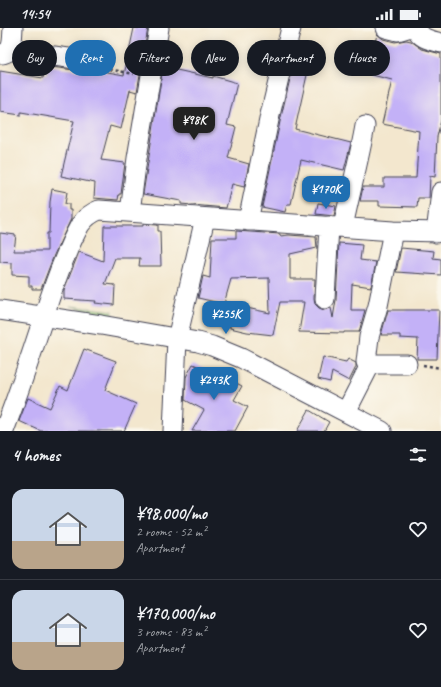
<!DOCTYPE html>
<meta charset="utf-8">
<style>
body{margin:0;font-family:Caveat,sans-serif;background:#20242c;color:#f1f3f6;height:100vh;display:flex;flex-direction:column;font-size:15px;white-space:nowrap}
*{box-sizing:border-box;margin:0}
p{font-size:13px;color:#9ea1a6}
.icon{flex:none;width:22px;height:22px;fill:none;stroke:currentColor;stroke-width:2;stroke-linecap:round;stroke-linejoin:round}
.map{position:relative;height:403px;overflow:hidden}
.drawer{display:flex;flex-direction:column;background:#171b24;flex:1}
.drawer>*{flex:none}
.top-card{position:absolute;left:12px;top:12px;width:417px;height:36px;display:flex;gap:8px}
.price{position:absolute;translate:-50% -34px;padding:0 9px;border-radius:8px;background:#1f6fb2;color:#fff;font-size:13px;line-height:26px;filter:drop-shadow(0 1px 2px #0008)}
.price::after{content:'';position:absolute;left:50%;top:24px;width:12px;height:9px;margin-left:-6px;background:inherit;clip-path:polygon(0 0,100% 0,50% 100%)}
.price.selected{background:#222;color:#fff}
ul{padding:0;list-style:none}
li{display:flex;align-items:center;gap:12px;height:100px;padding:0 12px}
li+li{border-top:1px solid #363941}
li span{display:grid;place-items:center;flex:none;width:112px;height:80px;border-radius:12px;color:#555}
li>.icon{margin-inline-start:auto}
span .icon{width:48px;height:48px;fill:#fffc;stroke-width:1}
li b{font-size:17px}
h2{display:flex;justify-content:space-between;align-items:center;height:48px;padding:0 12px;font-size:17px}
.pill{padding:0 14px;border-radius:18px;background:#171b24;box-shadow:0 2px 10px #0003;font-size:14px;line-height:36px}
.pill.selected{background:#1f6fb2;color:#fff}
.status{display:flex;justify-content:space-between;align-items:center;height:28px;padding:0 20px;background:#171b24;direction:ltr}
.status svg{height:11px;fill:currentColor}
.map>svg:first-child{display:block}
.green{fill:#9ed080;stroke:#60795e}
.building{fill:#c3b1f7}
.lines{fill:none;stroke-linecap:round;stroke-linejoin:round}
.minor-casing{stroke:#414051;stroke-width:21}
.path{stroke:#414051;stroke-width:2.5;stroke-dasharray:3 3;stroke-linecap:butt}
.minor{stroke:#fff;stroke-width:19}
</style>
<div class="status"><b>14:54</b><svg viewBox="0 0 49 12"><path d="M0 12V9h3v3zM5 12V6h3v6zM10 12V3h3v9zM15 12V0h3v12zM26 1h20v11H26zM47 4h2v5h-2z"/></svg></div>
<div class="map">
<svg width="441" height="403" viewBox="0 0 441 403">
<rect width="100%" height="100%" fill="#fbf7ec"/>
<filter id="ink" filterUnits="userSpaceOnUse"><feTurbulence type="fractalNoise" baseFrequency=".025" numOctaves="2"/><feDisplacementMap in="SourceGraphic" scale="8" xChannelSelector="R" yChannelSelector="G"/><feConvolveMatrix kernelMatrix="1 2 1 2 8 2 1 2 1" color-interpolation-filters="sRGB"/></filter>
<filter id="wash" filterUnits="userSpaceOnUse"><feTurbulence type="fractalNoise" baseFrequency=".012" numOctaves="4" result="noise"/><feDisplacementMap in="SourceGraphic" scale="16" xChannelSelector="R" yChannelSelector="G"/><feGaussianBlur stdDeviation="0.9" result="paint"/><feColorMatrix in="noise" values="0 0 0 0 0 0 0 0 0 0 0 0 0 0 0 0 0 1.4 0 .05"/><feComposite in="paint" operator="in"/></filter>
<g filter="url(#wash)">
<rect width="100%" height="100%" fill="#f3e7ce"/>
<!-- green -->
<path class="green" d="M70,278L113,283L111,289Z"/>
<g id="blocks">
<!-- building -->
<path class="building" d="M134,0H148L137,64L130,62L121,101L110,98L101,132L125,135L121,166H119L118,172L94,170L95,155L61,148L74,93L21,84V87L0,84V43L43,50L44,46L47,47L48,40H51V39L82,43L87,42L91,39L103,41L102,43L124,47Z
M377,6L383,11L395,14L406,12L411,13L422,21L441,26V92L437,109L435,149L430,148L429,170H418L417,179L379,178V173H360L363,159H384V150H416L419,103L382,96L392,52L368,46Z
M294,34L309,38L295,101L351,115L344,142L301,132L291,176H287L285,184L262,179L281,89Z
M163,39L213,50V48L237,55L227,97L236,99L228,130L249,136L244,159L232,156L226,180L181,176V173L143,166Z
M52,161L67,164L65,176H69V182H71V191L54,227L41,261H32V258H29V248L12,247V235L0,234V205L16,207L14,223H47V205H49L50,174Z
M318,175L336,178L334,188L316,186Z
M143,196L158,197V203H160L161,238H139L140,230H115L105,256L115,257L114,277L95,275L96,273L64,271V262L79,224L103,233L104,198H143Z
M236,203L280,206V208L289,207L316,209L317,220L290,226V251H315L314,270L315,276L319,280L324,282L331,280L333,290L336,272L339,215L362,217L360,232L376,234L371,259L352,256L351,282H365L359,304H344V305L299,304L304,274H280L273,307L247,304L230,300V298L224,296L228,276L270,285L269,250L231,251L224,276L198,270L203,248L210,250L212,210H236Z
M401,220L434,223L433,230L441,231V247L396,244Z
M388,282H439L437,331H417L418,311L400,310V307H381Z
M84,321L116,333L105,362L136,376L124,403H41L19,393L28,370L50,380L60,358L68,362Z
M323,329L346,334L348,331L356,335V339L349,353L332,344L330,354L318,351Z
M193,336L223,350V348L242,358L234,372L248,379L235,403H192L204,382L185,372L186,349Z
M309,382L329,394L324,403H297Z"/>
</g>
</g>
<g filter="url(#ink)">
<use href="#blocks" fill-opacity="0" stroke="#414051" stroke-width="1"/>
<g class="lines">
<!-- minor casing -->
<g class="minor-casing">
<path id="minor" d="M386,0L398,3L408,0
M416,0C420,11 431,12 441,15
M10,22L83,32
M0,26C14,26 12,11 13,0
M130,184L137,130L159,0
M248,193L270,87L291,0
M343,199C350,165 359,132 365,98
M436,205L441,164
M325,271L329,198
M0,282L101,297L198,314L212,318L241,330L382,403
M369,339L366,334L369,309L378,278L393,203
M346,384L369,339L376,336H407
M4,403C18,366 31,328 43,291C53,259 64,226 80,197C85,190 91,185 99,182L393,203L441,204
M173,403L177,311L205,190"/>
</g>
<!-- path -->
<path class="path" d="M98,39L134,46
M423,337L441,340"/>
<!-- minor -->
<use href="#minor" class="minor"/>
</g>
</g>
</svg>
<b class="price selected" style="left:194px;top:113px">¥98K</b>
<b class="price" style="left:326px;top:182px">¥170K</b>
<b class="price" style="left:226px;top:307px">¥255K</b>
<b class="price" style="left:214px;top:373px">¥243K</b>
<div class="top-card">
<a class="pill">Buy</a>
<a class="pill selected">Rent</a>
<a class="pill">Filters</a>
<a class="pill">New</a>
<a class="pill">Apartment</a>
<a class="pill">House</a>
</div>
</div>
<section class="drawer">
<h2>4 homes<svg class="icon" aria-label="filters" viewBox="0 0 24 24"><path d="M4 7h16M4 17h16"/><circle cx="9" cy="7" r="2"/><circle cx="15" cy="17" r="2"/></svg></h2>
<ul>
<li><span style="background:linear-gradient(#c9d6e8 65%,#b9a48a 0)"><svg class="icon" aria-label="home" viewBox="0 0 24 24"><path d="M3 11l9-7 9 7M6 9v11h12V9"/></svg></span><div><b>¥98,000/mo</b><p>2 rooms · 52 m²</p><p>Apartment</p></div><svg class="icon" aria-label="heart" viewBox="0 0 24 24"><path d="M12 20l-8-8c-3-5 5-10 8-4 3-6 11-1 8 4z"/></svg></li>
<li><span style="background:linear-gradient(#c9d6e8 65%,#b9a48a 0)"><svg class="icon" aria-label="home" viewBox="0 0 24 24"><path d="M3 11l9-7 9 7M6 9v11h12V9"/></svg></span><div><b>¥170,000/mo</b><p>3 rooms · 83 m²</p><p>Apartment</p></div><svg class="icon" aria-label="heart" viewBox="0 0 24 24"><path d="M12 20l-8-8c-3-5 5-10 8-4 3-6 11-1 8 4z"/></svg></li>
</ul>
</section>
